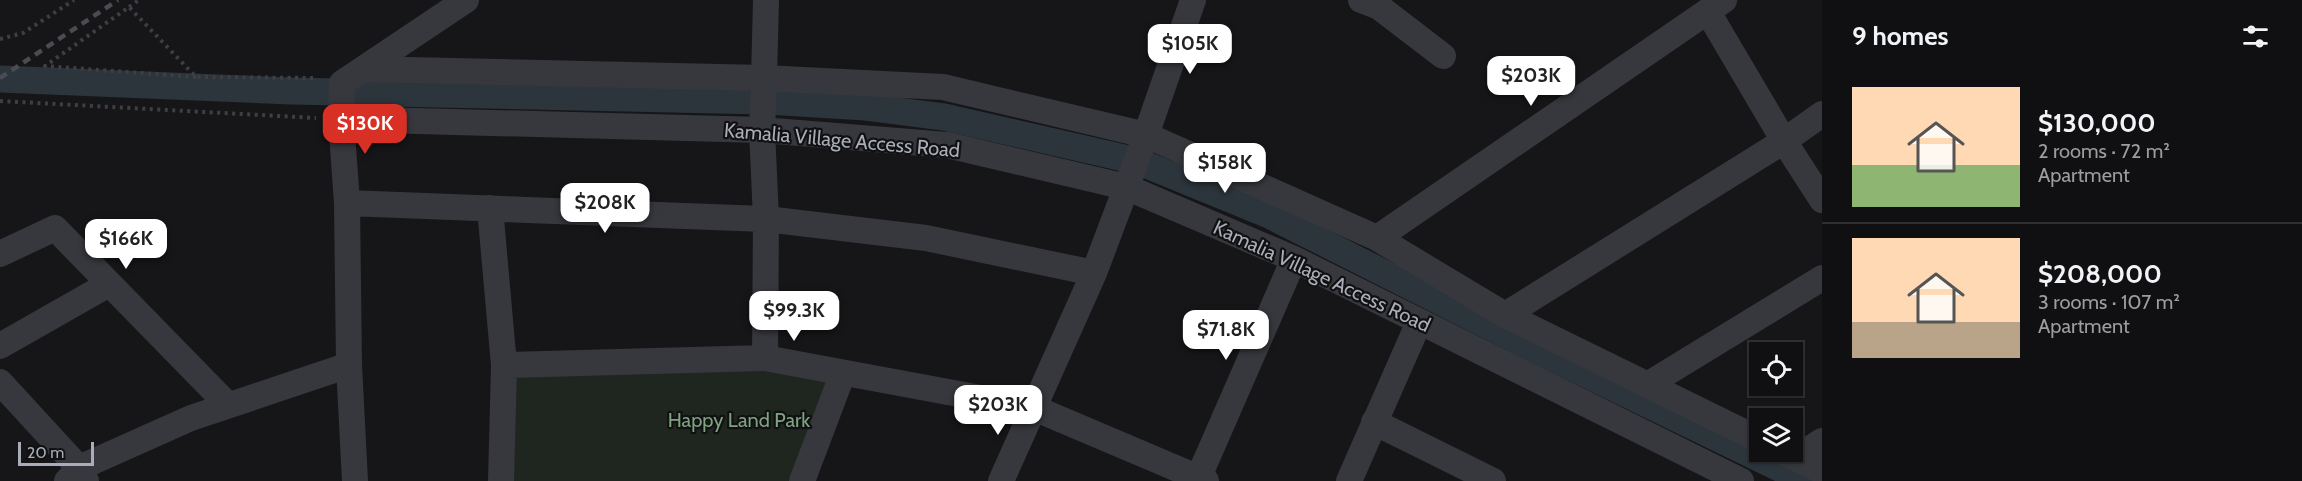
<!DOCTYPE html>
<meta charset="utf-8">
<style>
body{margin:0;font-family:Cabin,sans-serif;background:#1e1e20;color:#f1f3f6;height:100vh;display:flex;flex-direction:column;font-size:22px;white-space:nowrap}
*{box-sizing:border-box;margin:0}
p{font-size:20px;color:#9c9d9f}
.icon{flex:none;width:33px;height:33px;fill:none;stroke:currentColor;stroke-width:2;stroke-linecap:round;stroke-linejoin:round}
.map{position:relative;flex:1;overflow:hidden}
.panel{display:flex;flex-direction:column;background:#101012;width:480px}
.panel>*{flex:none}
.fabs{position:absolute;left:1749px;top:342px;display:grid;gap:12px}
.fabs a{display:grid;place-items:center;width:54px;height:54px;border-radius:0px;background:#101012;box-shadow:0 2px 4px #0004,0 0 0 2px #303032;font-size:30px}
.scale{position:absolute;left:18px;bottom:15px;width:76px;box-sizing:border-box;padding-left:6px;border:3px solid #a8adb8;border-top:0;font-size:16px;line-height:21px;white-space:nowrap;color:#a8adb8;-webkit-text-stroke:4px #111113;paint-order:stroke}
.price{position:absolute;translate:-50% -51px;padding:0 14px;border-radius:12px;background:#fff;color:#222;font-size:20px;line-height:39px;filter:drop-shadow(0 2px 3px #0008)}
.price::after{content:'';position:absolute;left:50%;top:36px;width:18px;height:14px;margin-left:-9px;background:inherit;clip-path:polygon(0 0,100% 0,50% 100%)}
.price.on{background:#d93025;color:#fff}
ul{padding:0;list-style:none}
li{display:flex;align-items:center;gap:18px;height:150px;padding:0 30px}
li+li{border-top:2px solid #303032}
li span{display:grid;place-items:center;flex:none;width:168px;height:120px;border-radius:0px;color:#555}
li>.icon{margin-inline-start:auto}
span .icon{width:72px;height:72px;fill:#fffc;stroke-width:1}
li b{font-size:26px}
h2{display:flex;justify-content:space-between;align-items:center;height:72px;padding:0 30px;font-size:26px}
main{display:flex;flex:1;min-height:0}
.map>svg:first-child{display:block}
.green{fill:#1e261f}
.lines{fill:none;stroke-linecap:round;stroke-linejoin:round}
.canal{stroke:#2c353c;stroke-width:27}
.path{stroke:#3d3f44;stroke-width:4;stroke-dasharray:3 4.5;stroke-linecap:butt}
.minor{stroke:#37383d;stroke-width:26}
.rail{stroke:#4a4c52;stroke-width:4.5;stroke-dasharray:8 6;stroke-linecap:butt}
.labels{text-anchor:middle;dominant-baseline:central;stroke-width:4.5;stroke-linejoin:round;paint-order:stroke}
.street-label{font-size:20px;fill:#a8adb8;stroke:#111113}
.park-label{font-size:20px;fill:#7fa381;stroke:#111113}
</style>
<main>
<div class="map">
<svg width="1822" height="481" viewBox="0 0 1822 481">
<rect width="100%" height="100%" fill="#161618"/>
<!-- green -->
<path class="green" d="M765,358L843,373L801,481H501L504,371Z"/>
<g class="lines">
<!-- canal -->
<path class="canal" d="M0,79L291,91L766,101L866,107L944,117L1137,161L1269,215L1542,353L1806,481"/>
<!-- path -->
<path class="path" d="M129,7L139,0
M0,39L23,33L74,0
M196,77L45,66L129,7L196,77L317,78
M0,101L316,118"/>
<!-- minor -->
<path class="minor" d="M766,0L764,78L943,87L1146,135L1377,238L1505,315L1760,440
M1361,0L1379,7L1443,56
M1708,12L1784,141L1822,200
M363,69L764,78L762,130L766,219L765,358
M341,119L762,130L947,145L1126,187L1294,259L1741,481
M347,203L341,119L342,83L466,0
M490,208L504,365
M1377,238L1724,0
M0,254L55,228L228,405
M1505,315L1784,141L1822,114
M0,346L109,284
M0,382L79,468L86,481
M1647,385L1822,278
M1374,422L1493,481
M1783,452L1822,471
M1796,458L1822,441
M67,481L79,468L191,418L349,365
M355,481L349,365L347,203L766,219L926,238L1094,273
M501,481L504,365L765,358L1034,408L1206,481
M802,481L843,373
M1001,481L1094,273L1146,135L1193,0
M1197,481L1294,259
M1349,481L1419,322"/>
<!-- rail -->
<path class="rail" d="M0,78L118,0"/>
</g>
<g class="labels">
<!-- street labels -->
<g class="street-label">
<text transform="translate(842 140) rotate(5)">Kamalia Village Access Road</text>
<text transform="translate(1322 276) rotate(25)">Kamalia Village Access Road</text>
</g>
<!-- park labels -->
<g class="park-label">
<text x="739" y="420">Happy Land Park</text>
</g>
</g>
</svg>
<div class="fabs">
<a><svg class="icon" aria-label="locate" viewBox="0 0 24 24"><circle cx="12" cy="12" r="6"/><path d="M12 2v4M12 18v4M2 12h4M18 12h4"/></svg></a>
<a><svg class="icon" aria-label="layers" viewBox="0 0 24 24"><path d="M12 4l9 5-9 5-9-5zM3 14l9 5 9-5"/></svg></a>
</div>
<div class="scale">20 m</div>
<b class="price" style="left:1190px;top:75px">$105K</b>
<b class="price" style="left:1531px;top:107px">$203K</b>
<b class="price on" style="left:365px;top:155px">$130K</b>
<b class="price" style="left:1225px;top:194px">$158K</b>
<b class="price" style="left:605px;top:234px">$208K</b>
<b class="price" style="left:126px;top:270px">$166K</b>
<b class="price" style="left:794px;top:342px">$99.3K</b>
<b class="price" style="left:1226px;top:361px">$71.8K</b>
<b class="price" style="left:998px;top:436px">$203K</b>
</div>
<section class="panel">
<h2>9 homes<svg class="icon" aria-label="filters" viewBox="0 0 24 24"><path d="M4 7h16M4 17h16"/><circle cx="9" cy="7" r="2"/><circle cx="15" cy="17" r="2"/></svg></h2>
<ul>
<li><span style="background:linear-gradient(#ffd9b3 65%,#8fb573 0)"><svg class="icon" aria-label="home" viewBox="0 0 24 24"><path d="M3 11l9-7 9 7M6 9v11h12V9"/></svg></span><div><b>$130,000</b><p>2 rooms · 72 m²</p><p>Apartment</p></div></li>
<li><span style="background:linear-gradient(#ffd9b3 70%,#b9a48a 0)"><svg class="icon" aria-label="home" viewBox="0 0 24 24"><path d="M3 11l9-7 9 7M6 9v11h12V9"/></svg></span><div><b>$208,000</b><p>3 rooms · 107 m²</p><p>Apartment</p></div></li>
</ul>
</section>
</main>
